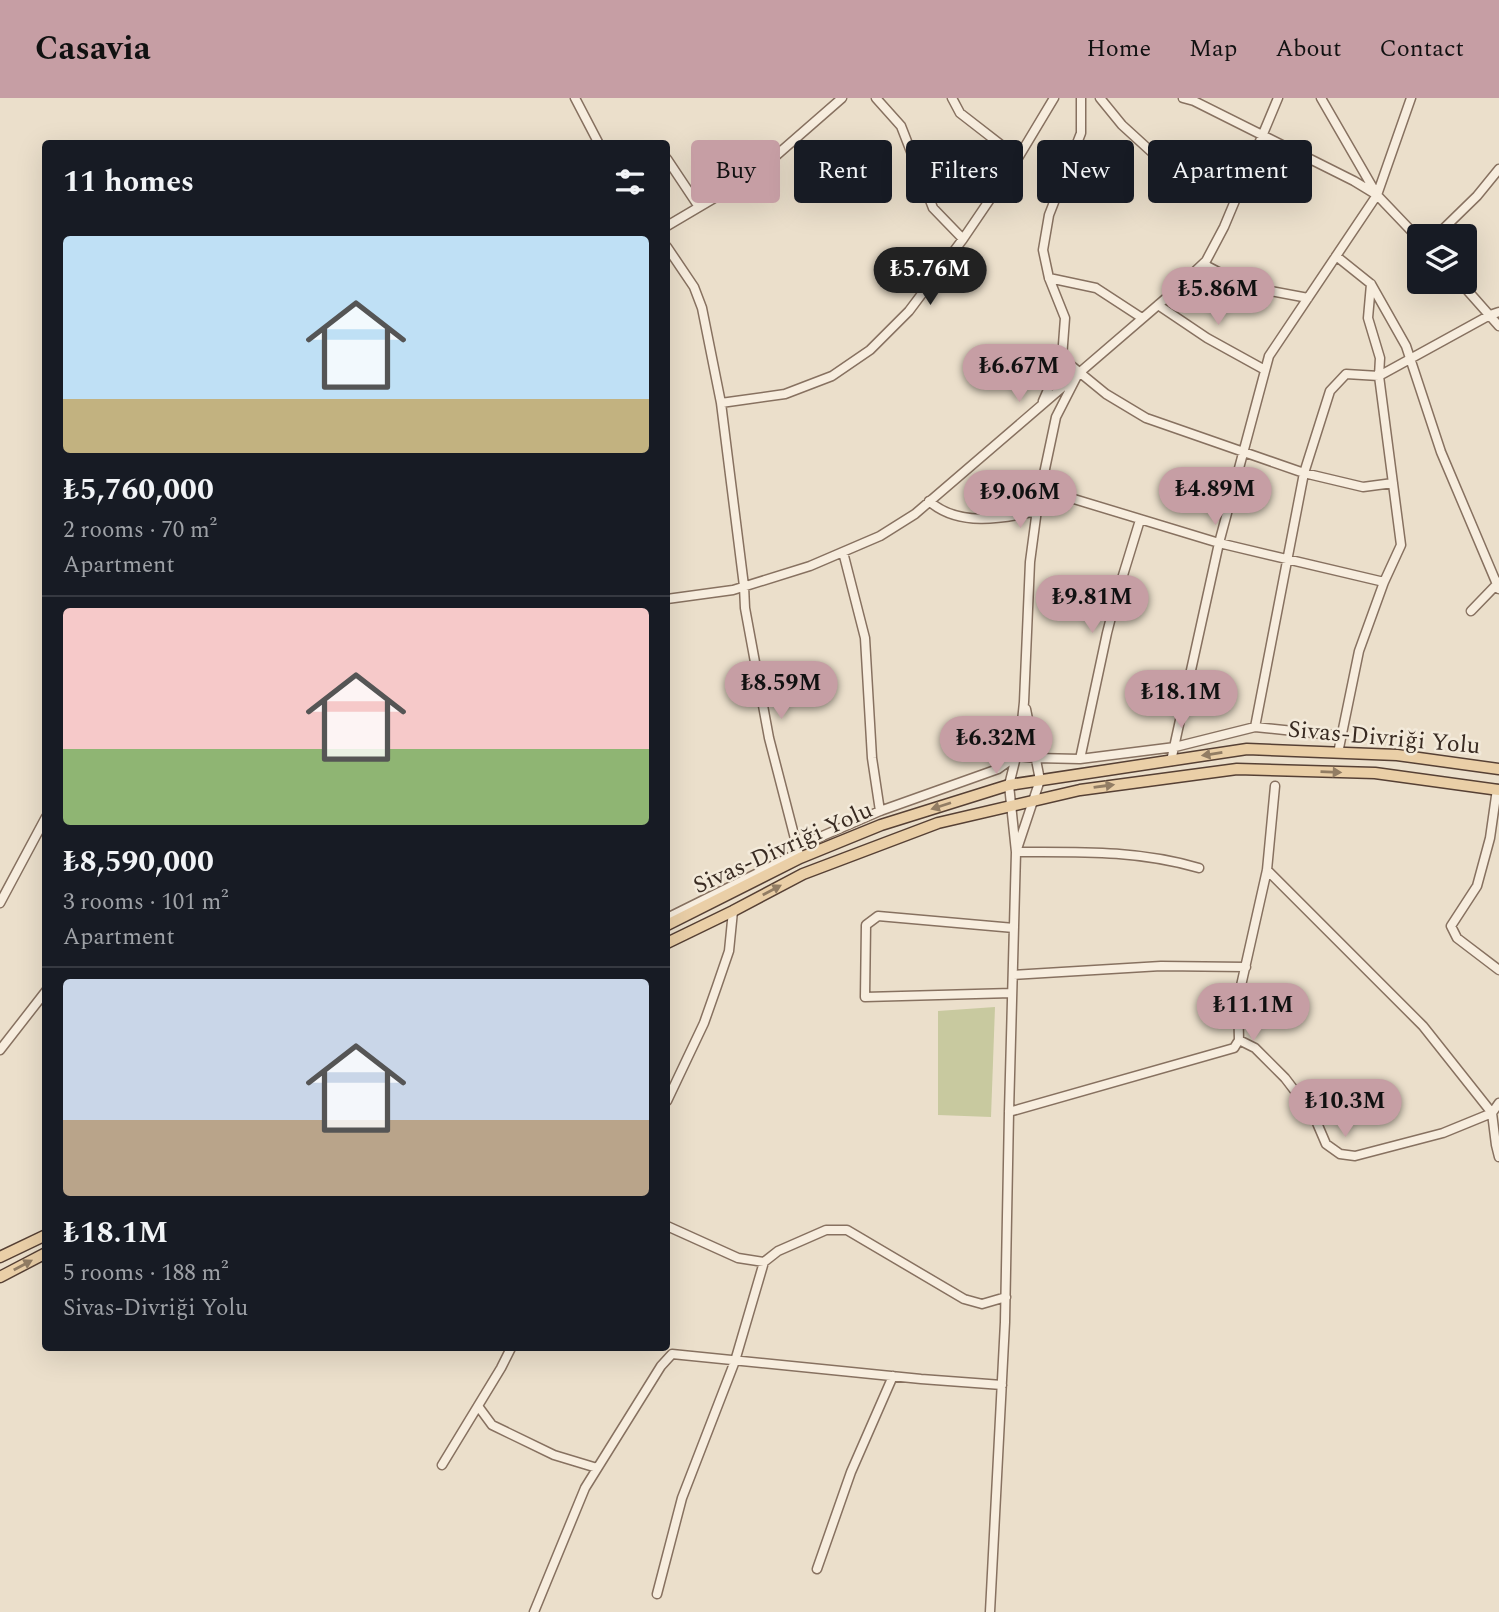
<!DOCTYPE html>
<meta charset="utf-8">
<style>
body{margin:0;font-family:Spectral,serif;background:#20242c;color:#f1f3f6;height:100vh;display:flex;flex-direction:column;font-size:26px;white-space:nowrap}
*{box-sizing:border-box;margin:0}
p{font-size:23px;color:#9ea1a6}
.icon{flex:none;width:38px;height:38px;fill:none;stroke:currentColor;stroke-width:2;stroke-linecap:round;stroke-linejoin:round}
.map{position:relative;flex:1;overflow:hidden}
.drawer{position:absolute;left:42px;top:42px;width:628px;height:1211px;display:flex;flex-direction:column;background:#171b24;border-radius:7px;box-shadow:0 7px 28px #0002}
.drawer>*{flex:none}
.banner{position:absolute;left:691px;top:42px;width:665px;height:63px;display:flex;gap:14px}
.buttons{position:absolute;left:1407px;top:126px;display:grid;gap:14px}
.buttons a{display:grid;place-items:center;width:70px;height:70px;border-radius:7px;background:#171b24;box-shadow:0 7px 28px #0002;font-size:35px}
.price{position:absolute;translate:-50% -60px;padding:0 16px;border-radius:24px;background:#c69ea4;color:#111;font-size:23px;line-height:46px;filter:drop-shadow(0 2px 4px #0008)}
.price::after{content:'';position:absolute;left:50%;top:42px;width:21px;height:16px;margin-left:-10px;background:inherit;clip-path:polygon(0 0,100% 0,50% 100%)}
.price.active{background:#222;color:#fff}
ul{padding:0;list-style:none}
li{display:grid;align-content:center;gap:14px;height:371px;padding:0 21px}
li+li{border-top:2px solid #363941}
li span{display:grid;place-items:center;height:217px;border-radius:7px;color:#555}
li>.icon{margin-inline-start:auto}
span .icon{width:126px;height:126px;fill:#fffc;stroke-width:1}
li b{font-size:30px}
h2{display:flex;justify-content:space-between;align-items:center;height:84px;padding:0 21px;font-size:30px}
.pill{padding:0 24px;border-radius:7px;background:#171b24;box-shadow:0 7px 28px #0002;font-size:24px;line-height:63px}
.pill.active{background:#c69ea4;color:#111}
header{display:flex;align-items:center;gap:42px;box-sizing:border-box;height:98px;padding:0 35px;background:#c69ea4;color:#111}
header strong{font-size:33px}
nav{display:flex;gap:38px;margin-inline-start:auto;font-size:24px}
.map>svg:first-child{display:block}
.green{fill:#c8c99f}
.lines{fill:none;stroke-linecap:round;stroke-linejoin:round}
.minor-casing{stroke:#877160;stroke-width:11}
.major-casing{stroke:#564034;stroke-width:13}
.minor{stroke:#f7edde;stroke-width:8}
.major{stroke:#eacfa7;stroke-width:10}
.oneway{fill:#927d64}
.labels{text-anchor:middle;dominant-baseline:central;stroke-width:5;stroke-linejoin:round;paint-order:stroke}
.street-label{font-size:24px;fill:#392b22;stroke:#f3eada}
</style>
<header>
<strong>Casavia</strong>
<nav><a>Home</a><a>Map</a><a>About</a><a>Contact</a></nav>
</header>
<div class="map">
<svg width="1499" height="1514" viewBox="0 0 1499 1514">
<rect width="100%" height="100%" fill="#ebdfcb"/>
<!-- green -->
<path class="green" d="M995,909L991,1019L938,1017V913Z"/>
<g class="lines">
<!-- minor casing -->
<g class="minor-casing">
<path id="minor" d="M575,0L599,46
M876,0L901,28L933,110L963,141
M952,0L960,15L1018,60
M1100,0L1122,27L1156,58L1236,99
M1183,0L1194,3L1354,83L1377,97
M1321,0L1377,97L1419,141
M667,61L699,109
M667,128L755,76L842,0
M1436,138L1477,98L1499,71
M667,149L694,189L702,210L721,305L744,488L745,510L769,640L800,760
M1336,158L1371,186L1406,248L1441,354L1499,491
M1203,166L1226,178L1265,192L1308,200
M1049,180L1096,190L1142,220
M1460,184L1499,228
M1158,207L1207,240L1265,272
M1062,260L1106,296L1146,320L1304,375L1363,389L1393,385
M1043,303L1062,260L1065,220L1049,180L1043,152L1049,117L1081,35V0
M721,305L785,296L832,278L870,252L909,213L963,141L1018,60L1054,0
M1041,391L1219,445L1384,484
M929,403C958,429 1002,421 1037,413
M843,454L865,540L872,660L880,713
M667,501L733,492L810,468L880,438L915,416L1172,195L1206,163L1224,129L1278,0
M1471,513L1499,484
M1255,629L1304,375L1330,293L1346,276L1379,278L1490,217L1499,214
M1338,655L1359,553L1384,484L1401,447L1379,278L1380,260L1368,220L1371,186
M1080,661L1107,535L1116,500L1140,422
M1171,663L1219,445L1269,258L1377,97L1411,0
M1497,691L1490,740L1477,788L1451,828L1457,840L1499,872
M797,749L880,713L998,671L1016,658L1036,660L1080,661L1175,649L1255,629L1341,638
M1017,751L1040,682L1026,611
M1016,754C1080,754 1137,752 1199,770
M1267,772L1423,928L1492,1015L1496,1047L1499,1059
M0,805L46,719
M667,820L798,755
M1013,877L1161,868L1246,869
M1012,895L865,899L866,827L878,818L1014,830
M1239,942L1255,950L1285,980L1314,1018L1326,1046L1340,1056L1355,1058L1443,1035L1492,1015L1499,1005
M0,952L46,893
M667,1003L704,925L717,888L729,853L733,813
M1009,1014L1234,950L1239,942L1238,901L1267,772L1275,688
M667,1128L738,1160L764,1164
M478,1308L492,1327L554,1357L597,1370
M442,1367L501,1270L511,1250
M817,1471L851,1374L893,1278
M657,1496L682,1400L735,1263L764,1164L778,1153L826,1132H847L964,1201L982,1206L1006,1199
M534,1514L585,1390L661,1268L672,1256L921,1281L1002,1287
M990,1514L1005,1224L1009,1014L1016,754L1009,687L1020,643L1024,604L1030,464L1038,404L1056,319L1079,274"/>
</g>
<!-- major casing -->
<g class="major-casing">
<path id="major" d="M667,827L800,760L881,727L1009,687L1247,651L1397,657L1499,671
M667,845L733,813L803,776L938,725L1080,692L1237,671L1375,675L1499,692
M0,1159L46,1137
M0,1179L46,1155"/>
</g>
<!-- minor -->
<use href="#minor" class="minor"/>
<!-- major -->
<use href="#major" class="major"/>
</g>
<!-- one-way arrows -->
<defs><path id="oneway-solid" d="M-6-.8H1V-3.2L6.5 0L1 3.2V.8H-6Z" transform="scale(1.75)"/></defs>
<g class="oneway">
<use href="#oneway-solid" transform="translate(1212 656) rotate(171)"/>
<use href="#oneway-solid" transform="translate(1331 674) rotate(2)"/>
<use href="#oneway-solid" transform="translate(1104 688) rotate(-8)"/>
<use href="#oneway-solid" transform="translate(941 708) rotate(162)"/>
<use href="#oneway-solid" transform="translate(772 792) rotate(-28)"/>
<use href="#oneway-solid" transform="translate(23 1167) rotate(-28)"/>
</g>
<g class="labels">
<!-- street labels -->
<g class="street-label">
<text transform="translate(1384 640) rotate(5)">Sivas-Divriği Yolu</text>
<text transform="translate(783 750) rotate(-24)">Sivas-Divriği Yolu</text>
</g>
</g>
</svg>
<div class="buttons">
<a><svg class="icon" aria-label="layers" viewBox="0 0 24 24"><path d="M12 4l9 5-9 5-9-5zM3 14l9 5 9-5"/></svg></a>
</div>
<b class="price active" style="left:930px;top:209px">₺5.76M</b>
<b class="price" style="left:1218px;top:229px">₺5.86M</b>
<b class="price" style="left:1019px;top:306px">₺6.67M</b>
<b class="price" style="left:1215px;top:429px">₺4.89M</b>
<b class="price" style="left:1020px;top:432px">₺9.06M</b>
<b class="price" style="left:1092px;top:537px">₺9.81M</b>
<b class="price" style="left:781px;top:623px">₺8.59M</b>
<b class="price" style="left:1181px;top:632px">₺18.1M</b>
<b class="price" style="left:996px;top:678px">₺6.32M</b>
<b class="price" style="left:1253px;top:945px">₺11.1M</b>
<b class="price" style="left:1345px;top:1041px">₺10.3M</b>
<div class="banner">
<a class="pill active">Buy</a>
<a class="pill">Rent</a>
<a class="pill">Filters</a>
<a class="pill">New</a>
<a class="pill">Apartment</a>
</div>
<section class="drawer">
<h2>11 homes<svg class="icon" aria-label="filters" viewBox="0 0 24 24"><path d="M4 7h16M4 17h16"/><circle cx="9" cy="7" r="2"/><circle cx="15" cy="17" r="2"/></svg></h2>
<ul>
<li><span style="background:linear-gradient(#bfe0f5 75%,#c2b280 0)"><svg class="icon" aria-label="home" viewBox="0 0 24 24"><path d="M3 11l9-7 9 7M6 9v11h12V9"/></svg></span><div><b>₺5,760,000</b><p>2 rooms · 70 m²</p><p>Apartment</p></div></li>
<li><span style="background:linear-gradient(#f6c9c9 65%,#8fb573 0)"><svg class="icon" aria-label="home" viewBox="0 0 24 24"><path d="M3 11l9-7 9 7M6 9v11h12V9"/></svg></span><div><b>₺8,590,000</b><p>3 rooms · 101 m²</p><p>Apartment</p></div></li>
<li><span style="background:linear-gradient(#c9d6e8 65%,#b9a48a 0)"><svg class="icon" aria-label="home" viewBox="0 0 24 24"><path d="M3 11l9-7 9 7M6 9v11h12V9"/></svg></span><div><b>₺18.1M</b><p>5 rooms · 188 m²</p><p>Sivas-Divriği Yolu</p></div></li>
</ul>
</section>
</div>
